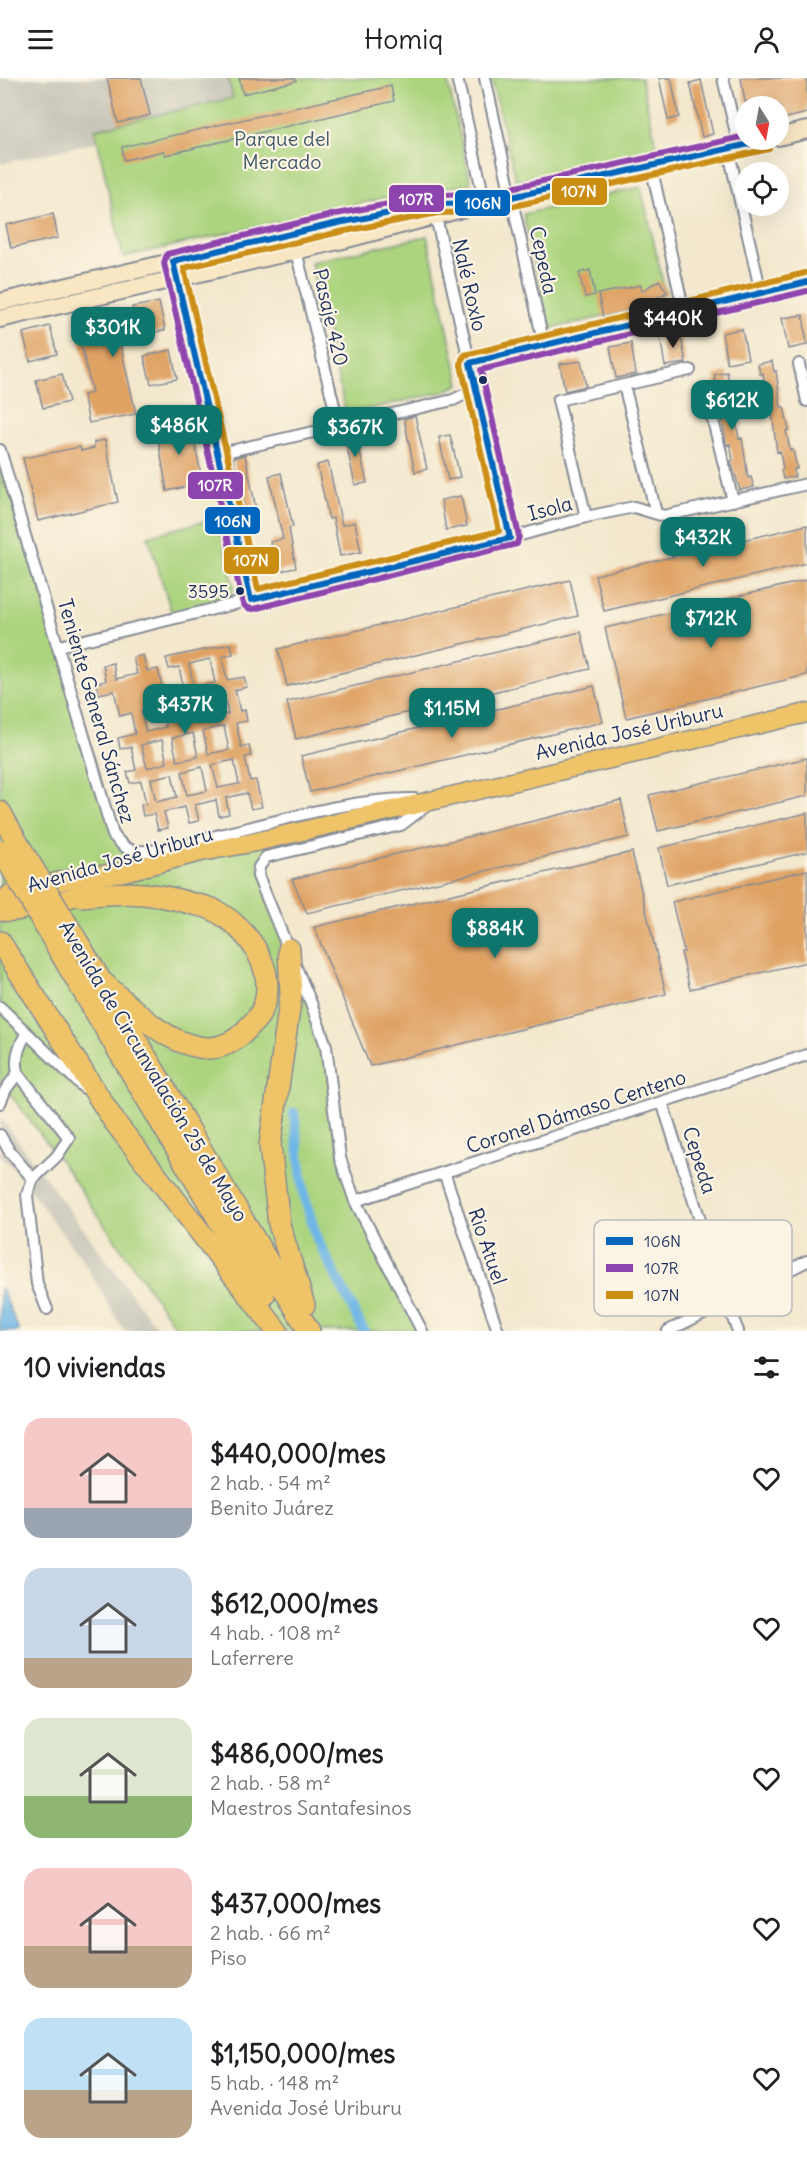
<!DOCTYPE html>
<html lang="es">
<meta charset="utf-8">
<style>
body{margin:0;font-family:Delius,sans-serif;background:#f2f2f2;color:#202124;height:100vh;display:flex;flex-direction:column;font-size:22px;white-space:nowrap}
*{box-sizing:border-box;margin:0}
p{font-size:20px;color:#757577}
.icon{flex:none;width:33px;height:33px;fill:none;stroke:currentColor;stroke-width:2;stroke-linecap:round;stroke-linejoin:round}
.map{position:relative;height:1253px;overflow:hidden}
.side{display:flex;flex-direction:column;background:#fff;flex:1}
.side>*{flex:none}
.needle{width:39px;rotate:169deg}
.fabs{position:absolute;left:735px;top:18px;display:grid;gap:12px}
.fabs a{display:grid;place-items:center;width:54px;height:54px;border-radius:50%;background:#fff;box-shadow:0 6px 24px #0002;font-size:30px}
.price{position:absolute;translate:-50% -51px;padding:0 14px;border-radius:12px;background:#0f766e;color:#fff;font-size:20px;line-height:39px;filter:drop-shadow(0 2px 3px #0008)}
.price::after{content:'';position:absolute;left:50%;top:36px;width:18px;height:14px;margin-left:-9px;background:inherit;clip-path:polygon(0 0,100% 0,50% 100%)}
.price.current{background:#222;color:#fff}
ul{padding:0;list-style:none}
li{display:flex;align-items:center;gap:18px;height:150px;padding:0 24px}
li span{display:grid;place-items:center;flex:none;width:168px;height:120px;border-radius:18px;color:#555}
li>.icon{margin-inline-start:auto}
span .icon{width:72px;height:72px;fill:#fffc;stroke-width:1}
li b{font-size:26px}
h2{display:flex;justify-content:space-between;align-items:center;height:72px;padding:0 24px;font-size:26px}
header{display:flex;justify-content:space-between;align-items:center;height:78px;padding:0 24px;background:#fff;font-size:27px;font-weight:600}
.map>svg:first-child{display:block}
.industrial{fill:#c6c5b8}
.green{fill:#acd47f;stroke:#64826e;stroke-width:1.5}
.water{fill:#6eb6e6;stroke:#4472a2;stroke-width:1.5}
.lines{fill:none;stroke-linecap:round;stroke-linejoin:round}
.canal{stroke:#6eb6e6;stroke-width:10}
.building{fill:#dfa264;fill-rule:evenodd}
.street-casing{stroke:#878c96;stroke-width:14}
.secondary-casing{stroke:#878c96;stroke-width:20}
.primary-casing{stroke:#878c96;stroke-width:21}
.highway-casing{stroke:#878c96;stroke-width:24}
.street{stroke:#fff;stroke-width:10}
.secondary{stroke:#f9e7c3;stroke-width:16}
.primary{stroke:#efc469;stroke-width:18}
.highway{stroke:#efc469;stroke-width:21}
.highway-bridge-casing{stroke:#878c96;stroke-width:24;stroke-linecap:butt}
.highway-bridge{stroke:#efc469;stroke-width:21}
.bus-1-casing{stroke:#fcf5e5;stroke-width:10}
.bus-2-casing{stroke:#fcf5e5;stroke-width:10}
.bus-3-casing{stroke:#fcf5e5;stroke-width:10}
.bus-1{stroke:#0065bd;stroke-width:6}
.bus-2{stroke:#8e44ad;stroke-width:6}
.bus-3{stroke:#cb8e13;stroke-width:6}
.bus-dot{fill:#1b2f5e;stroke:#fcf5e5;stroke-width:2}
.labels{text-anchor:middle;dominant-baseline:central;stroke-width:4.5;stroke-linejoin:round;paint-order:stroke}
.bus-label{font-size:18px;fill:#1b2f5e;stroke:#fcf5e5;text-anchor:end}
.park-label{font-size:20px;fill:#3f5866;stroke:#fcf5e5}
.street-label{font-size:20px;fill:#1b2f5e;stroke:#fcf5e5}
.key{fill:#fcf5e5;stroke:#b8babc;stroke-width:1.5}
.key-label{font-size:16px;fill:#1b2f5e}
.line-badge{stroke:#fcf5e5;stroke-width:2}
.badge-label{font-size:16px;text-anchor:middle;font-weight:bold;fill:#fff}
</style>
<header><svg class="icon" aria-label="menu" viewBox="0 0 24 24"><path d="M4 6h16M4 12h16M4 18h16"/></svg>Homiq<svg class="icon" aria-label="person" viewBox="0 0 24 24"><circle cx="12" cy="8" r="4"/><path d="M4 21q1-7 8-7t8 7"/></svg></header>
<div class="map">
<svg width="807" height="1253" viewBox="0 0 807 1253">
<rect width="100%" height="100%" fill="#fcf5e5"/>
<filter id="ink" filterUnits="userSpaceOnUse"><feTurbulence type="fractalNoise" baseFrequency=".0167" numOctaves="2"/><feDisplacementMap in="SourceGraphic" scale="12" xChannelSelector="R" yChannelSelector="G"/><feConvolveMatrix kernelMatrix="1 2 1 2 8 2 1 2 1" color-interpolation-filters="sRGB"/></filter>
<filter id="wash" filterUnits="userSpaceOnUse"><feTurbulence type="fractalNoise" baseFrequency=".008" numOctaves="4" result="noise"/><feDisplacementMap in="SourceGraphic" scale="24" xChannelSelector="R" yChannelSelector="G"/><feGaussianBlur stdDeviation="1.35" result="paint"/><feColorMatrix in="noise" values="0 0 0 0 0 0 0 0 0 0 0 0 0 0 0 0 0 1.4 0 .05"/><feComposite in="paint" operator="in"/></filter>
<g filter="url(#wash)">
<rect width="100%" height="100%" fill="#f3e8cd"/>
<!-- industrial -->
<path class="industrial" d="M0,0H228L233,20L95,51L97,64L0,86Z
M0,1039L151,1242L158,1253H124L84,1184L14,1091L0,1077Z"/>
<!-- green -->
<path class="green" d="M228,0H447L471,106L399,117L123,179L95,51L233,20Z
M491,0H641L657,70L516,103Z
M641,109L664,209L667,214L646,229L549,251L523,136Z
M427,158L460,306L443,314L346,336L311,184Z
M0,372L120,766L148,773L331,730L436,721L401,747L266,779L259,789L326,968L340,1080L422,1253H178L57,1078L0,1003Z
M217,440L234,508L229,523L172,536L148,458Z"/>
<!-- water -->
<path class="water" d="M0,1211H2L19,1253H0Z"/>
<g class="lines">
<!-- canal -->
<path class="canal" d="M294,1035L304,1117L317,1161L364,1253"/>
</g>
<g id="blocks">
<!-- building -->
<path class="building" d="M107,0H141L150,37L118,45Z
M239,0H295L296,3L243,16Z
M659,0H671L679,39L668,42Z
M741,0H807V35L782,41L780,28H759L758,22L745,24Z
M701,2L713,56L702,59L690,5Z
M391,8L394,23L165,77L164,73L124,82L122,69Z
M53,136L58,160L11,170L6,147Z
M590,192L595,217L585,219L579,195Z
M659,202L667,214L645,227L646,229L603,239L598,216L641,207L642,213Z
M159,224L165,252L125,261L126,264L120,265L136,336L89,345L83,317L92,315L76,243L133,232L132,229Z
M803,237L807,267L788,271L782,240Z
M50,248L57,276L30,283L23,255Z
M742,251L748,281L727,285L722,255Z
M680,254L686,285L665,288L660,258Z
M631,265L636,296L616,300L610,269Z
M171,272L177,301L151,306L144,278Z
M581,283L586,308L565,313L560,286Z
M772,283L774,294L776,293L781,329H784L789,352L786,353L790,372H793L797,391H794L795,399L783,401L781,392L783,391L780,373L777,374L772,334L768,335L763,295L760,296L758,286Z
M727,294L729,304H726L730,322H733L739,361L742,360L748,400L751,399L754,409L740,412L732,387L731,383L733,382L730,366L727,367L726,365L720,324H717L713,305H716L714,297Z
M62,296L69,324L43,330L36,302Z
M415,338L427,391L415,394L404,341Z
M190,343L203,405L167,413L156,349Z
M355,352L367,405L355,407L344,355Z
M450,357L460,399L448,402L439,359Z
M105,362L118,424L38,443L23,380L80,369L81,373L94,370V364Z
M245,377L256,431L245,433L233,380Z
M328,384L342,447L355,444L361,474L340,478L333,440L329,441L317,387Z
M281,395L293,449L289,450L296,490L275,494L270,464L283,461L269,398Z
M461,418L467,448L446,452L441,422Z
M807,447V485L604,533L595,497Z
M570,502L578,538L287,608L278,571Z
M807,502V597L626,640L605,550Z
M581,554L590,591L296,661L287,624Z
M231,566L233,576L222,579L227,602L244,599L247,609L235,612L240,633L245,632L247,643L236,645L241,669L249,667L251,678L245,679L250,703L256,702L262,729L251,731L247,715L226,720L229,736L219,738L216,722L195,727L199,743L189,745L185,729L164,734L168,750L158,752L154,736L143,738L141,727L146,726L141,703L130,705L127,694L136,692L131,669L120,671L118,660L135,656L131,635L120,638L114,613L99,616L96,605L106,603L103,587L113,585L116,601L137,596L133,580L143,577L147,593L158,591L164,616L184,612L179,589L169,591L166,580ZM210,581L215,605L194,609L189,586ZM224,614L228,636L207,640L203,619ZM192,621L197,643L176,647L172,626ZM162,628L166,649L146,654L141,633ZM224,648L229,672L208,676L203,653ZM193,655L198,679L177,683L172,660ZM162,662L167,685L147,690L141,667ZM234,682L239,706L218,710L212,687ZM202,689L207,713L187,717L182,694ZM172,696L177,719L156,724L151,701Z
M594,608L603,644L310,714L301,678Z
M807,680V718L658,753L649,717Z
M621,722L629,759L307,835L292,801Z
M807,735V774L667,807L659,770Z
M632,774L666,916L370,988L314,849Z
M807,792V884L690,911L681,874H684L672,824Z"/>
</g>
</g>
<g filter="url(#ink)">
<use href="#blocks" fill-opacity="0" stroke="#878c96" stroke-width="1.5"/>
<g class="lines">
<!-- street casing -->
<g class="street-casing">
<path id="street" d="M457,0L485,125
M485,0L544,267
M723,0L739,68
M728,70L761,215
M651,88L684,234
M436,139L510,460
M296,173L339,348
M173,183L251,522
M470,285L807,204
M799,286L807,323
M624,307L656,435
M706,314L733,423
M0,372L113,757C119,764 126,772 135,773C162,775 190,765 216,758C281,743 348,720 415,721
M217,376L453,322L476,311
M586,439L558,322L690,292
M59,568L510,460L586,439L634,429L664,438L807,406
M289,873L258,798L259,789L266,779L401,747L426,728
M295,887L311,925L326,968L340,1080L355,1123L422,1253
M0,929L84,1010
M26,956C18,970 15,980 18,995L69,1060L57,1078L33,1101L27,1117L37,1206L47,1231
M662,1024L726,1223L738,1253
M0,1025L6,1011L18,995
M0,1057L10,1074L33,1101
M444,1094L498,1253
M355,1123L807,977
M668,1253L807,1183"/>
</g>
<!-- secondary casing -->
<g class="secondary-casing">
<path id="secondary" d="M778,59L807,52
M0,224L338,145L437,126L460,125
M0,241L343,162L485,125L767,62"/>
</g>
<!-- primary casing -->
<g class="primary-casing">
<path id="primary" d="M0,826L10,816L65,802L123,794L201,774L251,765L807,635
M0,832L7,834L18,833L94,814"/>
</g>
<!-- highway casing -->
<g class="highway-casing">
<path id="highway" d="M0,734L18,766
M81,818C124,814 148,813 190,825C197,827 205,828 212,831C248,849 282,895 260,936C257,941 252,946 248,950C236,964 218,973 199,969C159,962 132,928 102,904
M0,864L114,1043L277,1253
M289,871L291,917L270,1067L279,1146L304,1227
M83,873L309,1253
M70,891L264,1218"/>
</g>
<!-- street -->
<use href="#street" class="street"/>
<!-- secondary -->
<use href="#secondary" class="secondary"/>
<!-- primary -->
<use href="#primary" class="primary"/>
<!-- highway -->
<use href="#highway" class="highway"/>
<!-- highway-bridge casing -->
<g class="highway-bridge-casing">
<path id="highway-bridge" d="M18,766L83,873
M2,773L70,891"/>
</g>
<!-- highway-bridge -->
<use href="#highway-bridge" class="highway-bridge"/>
<!-- bus-1 casing -->
<g class="bus-1-casing">
<path id="bus-1" d="M767,62L485,125L437,126L338,145L173,183L251,522L510,460L470,285L807,204"/>
</g>
<!-- bus-2 casing -->
<g class="bus-2-casing">
<path id="bus-2" d="M746,58L484,116L436,117L336,136L167,176L164,185L243,526L247,530L253,531L517,466L519,458L481,292L807,213"/>
</g>
<!-- bus-3 casing -->
<g class="bus-3-casing">
<path id="bus-3" d="M769,71L487,134L438,135L340,154L184,190L258,511L499,453L461,287L462,281L465,277L805,195"/>
</g>
<!-- bus-1 -->
<use href="#bus-1" class="bus-1"/>
<!-- bus-2 -->
<use href="#bus-2" class="bus-2"/>
<!-- bus-3 -->
<use href="#bus-3" class="bus-3"/>
</g>
</g>
<!-- markers -->
<g class="bus-dot">
<circle cx="483" cy="302" r="5"/>
<circle cx="240" cy="513" r="5"/>
</g>
<g class="labels">
<!-- bus labels -->
<g class="bus-label">
<text x="229" y="513">3595</text>
</g>
<!-- park labels -->
<g class="park-label">
<text x="282" y="60">Parque del<tspan x="282" dy="23">Mercado</tspan></text>
</g>
<!-- street labels -->
<g class="street-label">
<text transform="translate(544 182) rotate(78)">Cepeda</text>
<text transform="translate(470 207) rotate(77)">Nalé Roxlo</text>
<text transform="translate(331 239) rotate(77)">Pasaje 420</text>
<text transform="translate(550 430) rotate(-15)">Isola</text>
<text transform="translate(97 633) rotate(74)">Teniente General Sánchez</text>
<text transform="translate(629 653) rotate(-13)">Avenida José Uriburu</text>
<text transform="translate(120 781) rotate(-16)">Avenida José Uriburu</text>
<text transform="translate(154 993) rotate(59)">Avenida de Circunvalación 25 de Mayo</text>
<text transform="translate(576 1033) rotate(-18)">Coronel Dámaso Centeno</text>
<text transform="translate(700 1082) rotate(72)">Cepeda</text>
<text transform="translate(488 1168) rotate(71)">Rio Atuel</text>
</g>
</g>
<!-- legend -->
<rect x="594" y="1142" width="198" height="96" rx="9" class="key"/>
<rect x="606" y="1159" width="27" height="8" fill="#0065bd"/>
<rect x="606" y="1186" width="27" height="8" fill="#8e44ad"/>
<rect x="606" y="1213" width="27" height="8" fill="#cb8e13"/>
<g class="key-label">
<text x="644" y="1169">106N</text>
<text x="644" y="1196">107R</text>
<text x="644" y="1223">107N</text>
</g>
<g class="line-badge">
<rect x="551" y="99" width="57" height="29" rx="6" fill="#cb8e13"/>
<rect x="388" y="106" width="57" height="29" rx="6" fill="#8e44ad"/>
<rect x="454" y="111" width="57" height="28" rx="6" fill="#0065bd"/>
<rect x="187" y="393" width="57" height="29" rx="6" fill="#8e44ad"/>
<rect x="204" y="428" width="57" height="29" rx="6" fill="#0065bd"/>
<rect x="223" y="468" width="57" height="29" rx="6" fill="#cb8e13"/>
</g>
<g class="badge-label">
<text x="579" y="119">107N</text>
<text x="416" y="127">107R</text>
<text x="483" y="131">106N</text>
<text x="215" y="413">107R</text>
<text x="233" y="449">106N</text>
<text x="251" y="488">107N</text>
</g>
</svg>
<div class="fabs">
<a><svg class="needle" viewBox="-14 -14 28 28"><path d="M0-13l5 13h-10z" fill="#e53935"/><path d="M0 13l5-13h-10z" fill="#757577"/></svg></a>
<a><svg class="icon" aria-label="locate" viewBox="0 0 24 24"><circle cx="12" cy="12" r="6"/><path d="M12 2v4M12 18v4M2 12h4M18 12h4"/></svg></a>
</div>
<b class="price current" style="left:673px;top:271px">$440K</b>
<b class="price" style="left:113px;top:280px">$301K</b>
<b class="price" style="left:732px;top:353px">$612K</b>
<b class="price" style="left:179px;top:378px">$486K</b>
<b class="price" style="left:355px;top:380px">$367K</b>
<b class="price" style="left:703px;top:490px">$432K</b>
<b class="price" style="left:711px;top:571px">$712K</b>
<b class="price" style="left:185px;top:657px">$437K</b>
<b class="price" style="left:452px;top:661px">$1.15M</b>
<b class="price" style="left:495px;top:881px">$884K</b>
</div>
<section class="side">
<h2>10 viviendas<svg class="icon" aria-label="filters" viewBox="0 0 24 24"><path d="M4 7h16M4 17h16"/><circle cx="9" cy="7" r="2"/><circle cx="15" cy="17" r="2"/></svg></h2>
<ul>
<li><span style="background:linear-gradient(#f6c9c9 75%,#9aa5b1 0)"><svg class="icon" aria-label="home" viewBox="0 0 24 24"><path d="M3 11l9-7 9 7M6 9v11h12V9"/></svg></span><div><b>$440,000/mes</b><p>2 hab. · 54 m²</p><p>Benito Juárez</p></div><svg class="icon" aria-label="heart" viewBox="0 0 24 24"><path d="M12 20l-8-8c-3-5 5-10 8-4 3-6 11-1 8 4z"/></svg></li>
<li><span style="background:linear-gradient(#c9d6e8 75%,#b9a48a 0)"><svg class="icon" aria-label="home" viewBox="0 0 24 24"><path d="M3 11l9-7 9 7M6 9v11h12V9"/></svg></span><div><b>$612,000/mes</b><p>4 hab. · 108 m²</p><p>Laferrere</p></div><svg class="icon" aria-label="heart" viewBox="0 0 24 24"><path d="M12 20l-8-8c-3-5 5-10 8-4 3-6 11-1 8 4z"/></svg></li>
<li><span style="background:linear-gradient(#dfe7d0 65%,#8fb573 0)"><svg class="icon" aria-label="home" viewBox="0 0 24 24"><path d="M3 11l9-7 9 7M6 9v11h12V9"/></svg></span><div><b>$486,000/mes</b><p>2 hab. · 58 m²</p><p>Maestros Santafesinos</p></div><svg class="icon" aria-label="heart" viewBox="0 0 24 24"><path d="M12 20l-8-8c-3-5 5-10 8-4 3-6 11-1 8 4z"/></svg></li>
<li><span style="background:linear-gradient(#f6c9c9 65%,#b9a48a 0)"><svg class="icon" aria-label="home" viewBox="0 0 24 24"><path d="M3 11l9-7 9 7M6 9v11h12V9"/></svg></span><div><b>$437,000/mes</b><p>2 hab. · 66 m²</p><p>Piso</p></div><svg class="icon" aria-label="heart" viewBox="0 0 24 24"><path d="M12 20l-8-8c-3-5 5-10 8-4 3-6 11-1 8 4z"/></svg></li>
<li><span style="background:linear-gradient(#bfe0f5 60%,#b9a48a 0)"><svg class="icon" aria-label="home" viewBox="0 0 24 24"><path d="M3 11l9-7 9 7M6 9v11h12V9"/></svg></span><div><b>$1,150,000/mes</b><p>5 hab. · 148 m²</p><p>Avenida José Uriburu</p></div><svg class="icon" aria-label="heart" viewBox="0 0 24 24"><path d="M12 20l-8-8c-3-5 5-10 8-4 3-6 11-1 8 4z"/></svg></li>
</ul>
</section>
